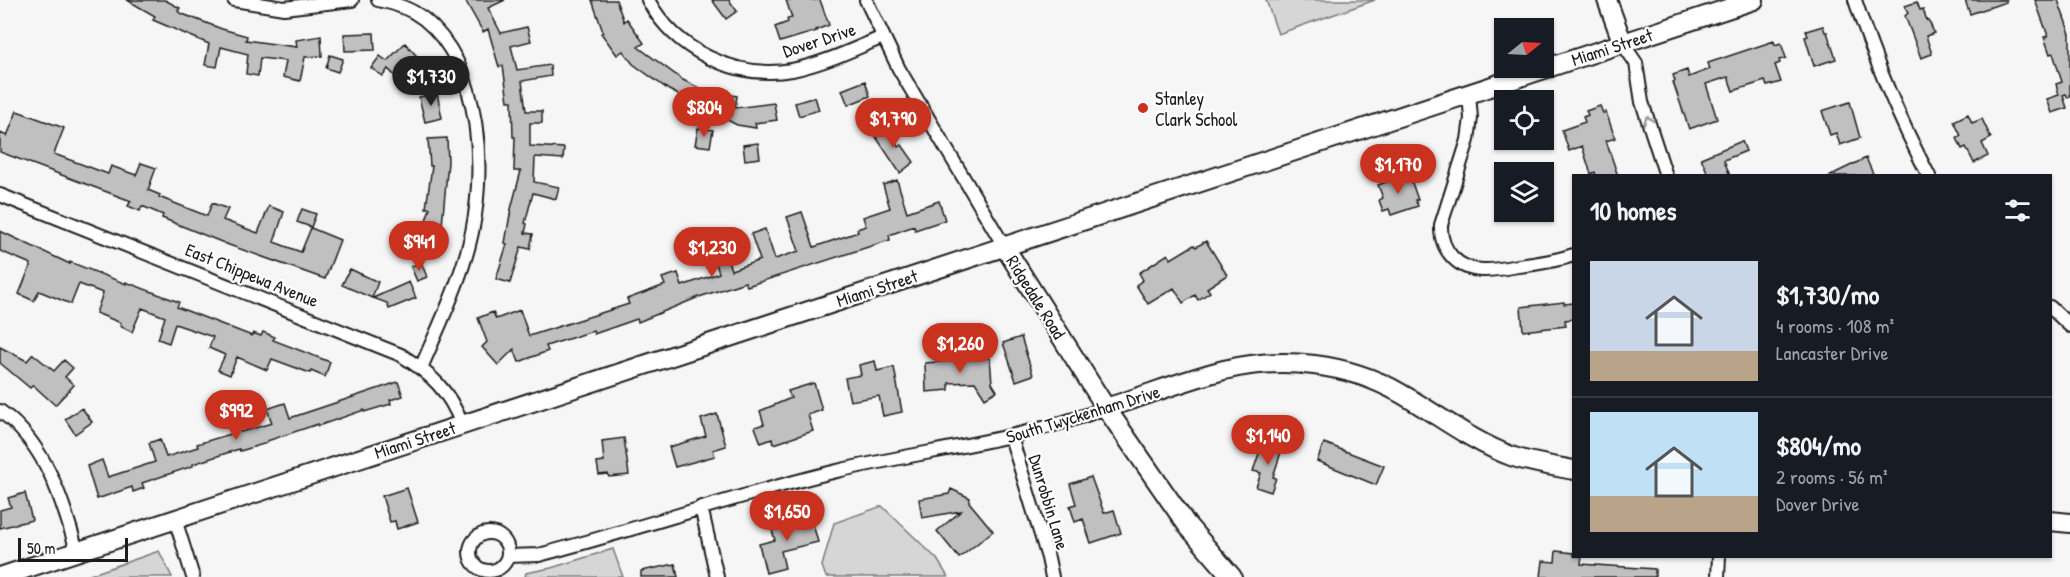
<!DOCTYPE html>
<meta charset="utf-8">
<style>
body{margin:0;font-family:"Patrick Hand",sans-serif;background:#242831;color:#f1f3f6;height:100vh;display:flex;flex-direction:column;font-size:22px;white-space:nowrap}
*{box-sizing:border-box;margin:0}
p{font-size:20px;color:#9ea1a6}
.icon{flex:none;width:33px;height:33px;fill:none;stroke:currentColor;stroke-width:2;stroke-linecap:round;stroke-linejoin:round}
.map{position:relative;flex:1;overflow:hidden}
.details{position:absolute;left:1572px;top:174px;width:480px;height:384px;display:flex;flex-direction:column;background:#171b24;border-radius:0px;box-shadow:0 2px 4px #0004}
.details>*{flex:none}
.needle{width:39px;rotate:72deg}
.fabs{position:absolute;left:1494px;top:18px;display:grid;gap:12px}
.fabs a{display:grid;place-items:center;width:60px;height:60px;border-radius:0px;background:#171b24;box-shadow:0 2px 4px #0004;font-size:30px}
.scale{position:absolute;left:18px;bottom:15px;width:110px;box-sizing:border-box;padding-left:6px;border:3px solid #1c1c1c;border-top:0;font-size:16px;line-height:21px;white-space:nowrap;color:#1c1c1c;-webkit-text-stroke:4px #fff;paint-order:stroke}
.price{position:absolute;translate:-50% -51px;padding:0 14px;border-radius:21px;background:#c8321e;color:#fff;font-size:20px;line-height:39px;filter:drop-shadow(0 2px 3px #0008)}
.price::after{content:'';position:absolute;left:50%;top:36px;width:18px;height:14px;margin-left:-9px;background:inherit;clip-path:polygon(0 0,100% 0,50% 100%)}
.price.on{background:#222;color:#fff}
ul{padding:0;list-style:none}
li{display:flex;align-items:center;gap:18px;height:150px;padding:0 18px}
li+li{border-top:2px solid #363941}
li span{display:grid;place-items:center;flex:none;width:168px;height:120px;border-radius:0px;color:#555}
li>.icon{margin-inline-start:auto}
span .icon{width:72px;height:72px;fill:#fffc;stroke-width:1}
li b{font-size:26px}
h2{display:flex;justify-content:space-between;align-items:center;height:72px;padding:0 18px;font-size:26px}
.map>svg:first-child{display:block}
.green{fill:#d6d6d6;stroke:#797979;stroke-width:1.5}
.building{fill:#c0c0c0;stroke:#1c1c1c;stroke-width:1.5}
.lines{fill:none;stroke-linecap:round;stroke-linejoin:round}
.street-casing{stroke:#1c1c1c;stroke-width:16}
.secondary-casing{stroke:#1c1c1c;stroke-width:22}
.street{stroke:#fff;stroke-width:12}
.secondary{stroke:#fff;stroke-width:18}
.oneway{stroke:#999}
.poi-dot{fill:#c8321e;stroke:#fff;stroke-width:2}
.labels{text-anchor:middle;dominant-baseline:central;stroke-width:4.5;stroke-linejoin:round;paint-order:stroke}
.street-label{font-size:18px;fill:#1c1c1c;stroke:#fff}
.poi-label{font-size:18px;fill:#1c1c1c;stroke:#fff;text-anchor:start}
</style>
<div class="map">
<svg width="2070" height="577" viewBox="0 0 2070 577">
<rect width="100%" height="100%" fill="#f6f6f6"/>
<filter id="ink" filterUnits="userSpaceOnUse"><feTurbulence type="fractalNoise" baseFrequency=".0167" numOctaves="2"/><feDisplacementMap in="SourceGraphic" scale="12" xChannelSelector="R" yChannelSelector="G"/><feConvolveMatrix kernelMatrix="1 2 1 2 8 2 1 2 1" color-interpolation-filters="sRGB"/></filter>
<g filter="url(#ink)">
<!-- green -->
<path class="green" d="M1266,0H1375L1278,34Z
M882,506L937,559L948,577H826L822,566L834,523Z
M613,549L623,577H525L526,573L551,568Z
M159,551L172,577H84Z"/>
<!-- building -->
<path class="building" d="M127,0H165L180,8L178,11L180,13L222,29L247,36L246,40L297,47L296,40L321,36L322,56L305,57L300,81L283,77L286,61L260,58L258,76L246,74L248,54L221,47L217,67L205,65L209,44L153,20L155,16Z
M465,0H505L488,8L501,33L527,27L531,41L511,46L517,70L550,65L551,76L522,81L526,111H542V123H530V146L564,148L563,159L535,157L534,182L559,187L556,199L533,193L525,223L527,224L525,233L533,234L530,249L521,247L510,283L496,279L507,244L505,243L511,209L521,171H514L515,137H513L512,101H508L503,66L499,67L488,29L483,32Z
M592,0H616L624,22L627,19L644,43L638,47L683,80L723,100L724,94L737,96L735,108L774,103L777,120L755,123L756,128L737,125L669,90L633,64L623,51L617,55L601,33L603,32Z
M712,0H729L737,11L726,19Z
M786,0H820L829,25L816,30L817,31L780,42L775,27L788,22L787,19L792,18Z
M1965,0H2006V2L1970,14Z
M2035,0H2058L2070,34V97L2068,98L2066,94L2063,95L2067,108L2052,113L2047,99L2059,95L2056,84L2062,82L2053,53L2050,54L2044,37L2048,36Z
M1917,2L1920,10L1923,9L1927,21H1929L1934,33L1926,36L1932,54L1921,58L1905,16L1908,13L1905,6Z
M1823,26L1825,32H1827L1836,59L1814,66L1805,37L1808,36L1806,31Z
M374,33L375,50L345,51L344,34Z
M1774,41L1775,45L1781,43L1786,58L1779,60L1780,63L1775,65L1781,82L1767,86L1765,81L1733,91L1728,77L1706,84L1717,119L1689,129L1673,82L1675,81L1673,75L1687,70L1689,77L1710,69L1708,63Z
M405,43L424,64L404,85L388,69L383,76L371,68L380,56L387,61Z
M330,55L343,59L338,72L326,68Z
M865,81L870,96L848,105L842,90Z
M437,93L442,118L425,122L419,97Z
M815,97L819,110L799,116L795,103Z
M1850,102L1860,138L1840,145L1836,133L1830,135L1822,111Z
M1600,106L1603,113L1606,112L1615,138L1606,141L1618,176H1596L1595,172L1591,174L1582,146L1569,151L1562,130L1585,122L1583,117L1588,115L1586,111Z
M17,111L64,128L54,154L108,174L111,166L136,175L141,163L156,168L148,190L160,195L159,197L207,216L212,203L228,209L223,220L258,233L269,206L284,212L274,242L301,252L311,228L340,240L325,279L229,245L162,218L163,215L142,206L140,211L128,206L131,201L0,152V133L7,136Z
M1968,114L1972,123L1982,119L1991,138L1982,143L1988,156L1974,163L1966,147L1962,149L1957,138L1961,136L1954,121Z
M883,124L899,147L902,145L914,162L900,173L872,131Z
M698,128L713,130L710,147L695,145Z
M447,138L448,162L442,225L434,251L414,245L418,232L422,233L430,208H426L432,166H430L428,139Z
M1742,141L1746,151L1724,160L1730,176H1709L1701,158Z
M758,143L760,158L745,160L743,145Z
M1866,158L1874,176H1829Z
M1409,174L1418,200H1415L1418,206L1391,215L1389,209L1383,211L1379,200L1383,198L1378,185Z
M897,180L907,212L939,201L945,220L915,230L914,226L889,235L890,240L747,286L745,282L699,297L638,322L637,319L594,334L593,331L546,346L548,351L519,362L514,349L498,365L482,347L487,342L478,318L493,312L496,319L520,310L529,336L629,304L627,299L665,285L662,278L678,273L682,286L719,273L708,239L724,234L728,247L724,248L731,270L760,260L751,234L765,229L775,259L799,251L787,217L802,212L814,247L858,232L857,229L866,226L863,217L890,208L883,185Z
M302,209L316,214L311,227L297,222Z
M0,231L70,264V262L126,284V282L179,302L177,307L252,336L253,333L261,336L263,332L275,337L273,340L330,362L325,377L311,371L310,373L272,359L267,370L237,357L230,375L218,370L225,355L209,348L213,337L175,324L169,343L158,339L165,317L142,308L132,332L120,326L121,323L96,313L103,293L79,284L71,304L39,291L34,301L19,294L31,264L0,251Z
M1206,241L1227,275L1207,288L1210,292L1198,300L1195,295L1183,303L1174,288L1148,304L1136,285L1143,280L1139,273L1168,254L1171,259L1194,245L1196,247Z
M421,262L427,277L417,281L411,267Z
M350,269L378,282L372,298L342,285Z
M409,282L416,298L389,309L387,303L373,298Z
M1564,302V304L1574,303V319L1565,320L1566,326L1523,331L1521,307Z
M1021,337L1033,375L1016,381L1003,343Z
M0,347L27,361L33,354L54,371L64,360L73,368L65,377L74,385L55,405L33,385L30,388L0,363Z
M970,354V360L990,358L992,383L997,391L985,398L975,382L949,383V390L926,392L925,363L951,361V355Z
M875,361L877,371L894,367L902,412L883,416L879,396L850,401L845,378L861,375L859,365Z
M398,382L403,396L390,400L391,404L364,412V410L318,426V424L267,441V443L240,451L239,449L193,464V466L142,483L144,488L133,492L132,487L97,499L87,466L102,460L108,477L155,462L149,443L160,439L166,457L198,447L197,444L240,431L241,432L272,423L267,409L285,403L290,418Z
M814,383L822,410L808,415L813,431L774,444L772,439L761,443L755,427L764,424L760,411L791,398L788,391Z
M82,408L92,422L75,434L65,419Z
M717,414L726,446L713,450L715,456L675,467L669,447L706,436L701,419Z
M624,438L629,475L609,477L608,474L599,475L597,463L604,462L602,441Z
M1270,441L1282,445L1279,452H1281L1273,477L1276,478L1271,492L1256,487L1261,473L1253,471L1262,445L1268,447Z
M1324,443L1384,466L1376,485L1317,461Z
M1091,477L1104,513L1114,510L1121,533L1091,543L1083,519L1075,522L1070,506L1076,504L1070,484Z
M407,488L418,522L397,529L395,521L390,522L382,496Z
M951,489L970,498L969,502L993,531L959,558L937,531L961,511L922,518L919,499L949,494Z
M25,493L32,520L0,528V510L11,507L8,498Z
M811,517L818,542L781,551L785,568L766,573L759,544L775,540L771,527Z
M1556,551L1574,553V556H1582L1581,564L1655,569V577H1541L1543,561L1555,562Z
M675,564L678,577H641V571Z"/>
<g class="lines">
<!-- street casing -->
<g class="street-casing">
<path id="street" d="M234,0L284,8L352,0
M378,0C394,3 410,8 424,19C483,67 487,176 469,245C458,287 438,328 421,368
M648,0C675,50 735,80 792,70C823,64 854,49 883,37
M866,0L899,69L1004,246
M1855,0C1875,61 1899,119 1929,176
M1623,44L1636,63L1642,102L1666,176
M1469,94L1471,118L1468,140L1441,225C1440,250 1458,271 1485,270C1495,270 1507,268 1518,266C1536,264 1555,261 1574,255
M0,195L401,355C431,374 449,390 462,425
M2050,307L2070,326
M0,411C46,444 62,499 77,551
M1011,437L1048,558L1052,577
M701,507L717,577
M175,519L193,577
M470 552a19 19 0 1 1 38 0a19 19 0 1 1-38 0Z
M508,556L539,555C639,529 736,495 837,471C927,450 1019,441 1106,408
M1718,577L1719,556"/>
</g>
<!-- secondary casing -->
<g class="secondary-casing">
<path id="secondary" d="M1607,0L1623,44
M1004,246L1106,408L1187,525L1232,577
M1106,408C1145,396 1184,380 1224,370C1282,356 1348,363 1400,393C1437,414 1471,441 1511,456C1531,463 1553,466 1574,470
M2050,521L2070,523
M0,577L1754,0"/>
</g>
<!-- street -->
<use href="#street" class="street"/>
<!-- secondary -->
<use href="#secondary" class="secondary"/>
</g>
<!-- one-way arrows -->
<defs><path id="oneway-chevron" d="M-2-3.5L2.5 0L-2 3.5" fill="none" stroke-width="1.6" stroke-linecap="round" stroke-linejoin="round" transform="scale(1.5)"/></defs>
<use class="oneway" href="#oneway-chevron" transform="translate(1648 120) rotate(-108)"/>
</g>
<!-- markers -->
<circle class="poi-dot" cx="1143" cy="108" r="6"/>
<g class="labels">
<!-- street labels -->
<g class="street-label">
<text transform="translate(819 40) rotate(-18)">Dover Drive</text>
<text transform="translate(1612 47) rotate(-18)">Miami Street</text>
<text transform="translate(252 275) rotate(22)">East Chippewa Avenue</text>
<text transform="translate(877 288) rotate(-18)">Miami Street</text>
<text transform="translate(1036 297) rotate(58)">Ridgedale Road</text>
<text transform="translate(1083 414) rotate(-17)">South Twyckenham Drive</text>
<text transform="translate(415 440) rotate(-18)">Miami Street</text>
<text transform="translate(1049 502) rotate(73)">Dunrobbin Lane</text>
</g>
<!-- poi labels -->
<g class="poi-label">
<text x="1155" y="98">Stanley<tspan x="1155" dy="21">Clark School</tspan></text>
</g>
</g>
</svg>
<div class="fabs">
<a><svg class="needle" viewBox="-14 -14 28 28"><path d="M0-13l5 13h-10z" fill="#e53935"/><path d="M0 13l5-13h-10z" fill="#9ea1a6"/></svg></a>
<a><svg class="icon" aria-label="locate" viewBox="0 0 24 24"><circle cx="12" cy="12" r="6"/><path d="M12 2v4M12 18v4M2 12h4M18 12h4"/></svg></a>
<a><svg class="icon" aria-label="layers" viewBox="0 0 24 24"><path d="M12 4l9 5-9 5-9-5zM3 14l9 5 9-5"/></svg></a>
</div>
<div class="scale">50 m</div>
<b class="price on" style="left:431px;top:107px">$1,730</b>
<b class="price" style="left:704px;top:138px">$804</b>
<b class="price" style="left:893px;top:149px">$1,790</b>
<b class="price" style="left:1398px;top:195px">$1,170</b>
<b class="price" style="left:419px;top:272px">$941</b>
<b class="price" style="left:712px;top:278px">$1,230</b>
<b class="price" style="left:960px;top:374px">$1,260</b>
<b class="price" style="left:236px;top:441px">$992</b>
<b class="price" style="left:1268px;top:466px">$1,140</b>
<b class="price" style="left:787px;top:542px">$1,650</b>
<section class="details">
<h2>10 homes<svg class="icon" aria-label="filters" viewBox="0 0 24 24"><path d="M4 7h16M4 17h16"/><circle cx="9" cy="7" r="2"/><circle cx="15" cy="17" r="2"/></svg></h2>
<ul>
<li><span style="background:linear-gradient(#c9d6e8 75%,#b9a48a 0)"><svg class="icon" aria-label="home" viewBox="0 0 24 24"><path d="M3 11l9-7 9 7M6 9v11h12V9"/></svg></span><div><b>$1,730/mo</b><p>4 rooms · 108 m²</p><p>Lancaster Drive</p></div></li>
<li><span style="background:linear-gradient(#bfe0f5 70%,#b9a48a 0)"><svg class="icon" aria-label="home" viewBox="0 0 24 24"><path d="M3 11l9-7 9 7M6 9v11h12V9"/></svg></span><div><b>$804/mo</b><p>2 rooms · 56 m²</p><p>Dover Drive</p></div></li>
</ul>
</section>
</div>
